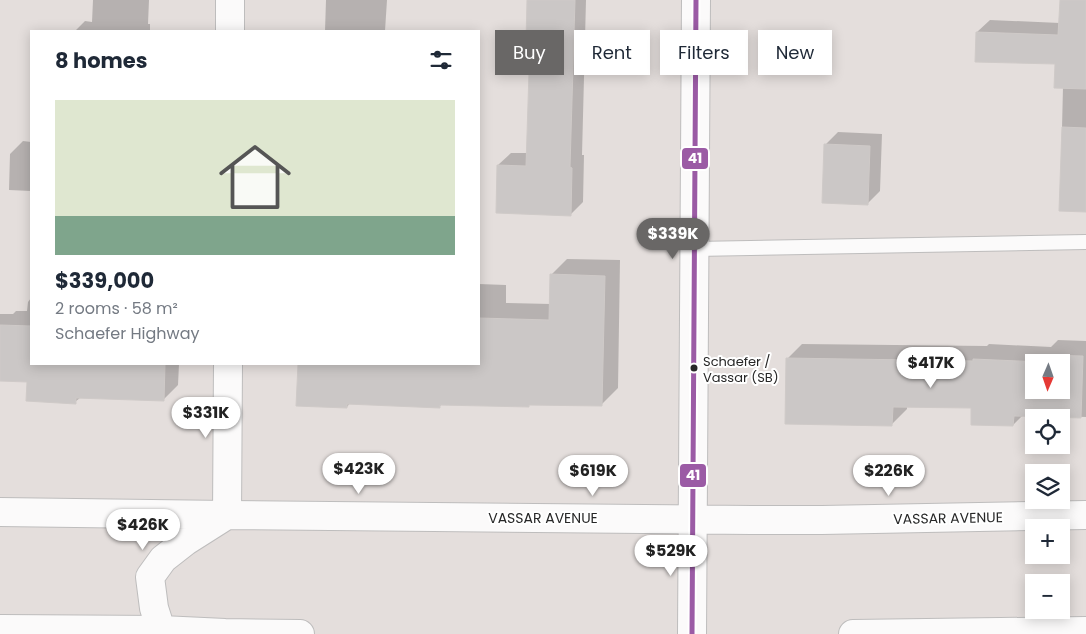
<!DOCTYPE html>
<meta charset="utf-8">
<style>
body{margin:0;font-family:Poppins,sans-serif;background:#f6f6f7;color:#1f2937;height:100vh;display:flex;flex-direction:column;font-size:19px;white-space:nowrap}
*{box-sizing:border-box;margin:0}
p{font-size:16px;color:#747a83}
.icon{flex:none;width:28px;height:28px;fill:none;stroke:currentColor;stroke-width:2;stroke-linecap:round;stroke-linejoin:round}
.map{position:relative;flex:1;overflow:hidden}
.details{position:absolute;left:30px;top:30px;width:450px;height:335px;display:flex;flex-direction:column;background:#fff;border-radius:0px;box-shadow:0 2px 12px #0003}
.details>*{flex:none}
.banner{position:absolute;left:495px;top:30px;width:475px;height:45px;display:flex;gap:10px}
.needle{width:32px;rotate:182deg}
.controls{position:absolute;left:1025px;top:354px;display:grid;gap:10px}
.controls a{display:grid;place-items:center;width:45px;height:45px;border-radius:0px;background:#fff;box-shadow:0 2px 12px #0003;font-size:25px}
.price{position:absolute;translate:-50% -42px;padding:0 11px;border-radius:18px;background:#fff;color:#222;font-size:16px;line-height:32px;filter:drop-shadow(0 1px 2px #0008)}
.price::after{content:'';position:absolute;left:50%;top:30px;width:15px;height:11px;margin-left:-8px;background:inherit;clip-path:polygon(0 0,100% 0,50% 100%)}
.price.current{background:#696766;color:#fff}
ul{padding:0;list-style:none}
li{display:grid;align-content:center;gap:10px;height:265px;padding:0 25px}
li span{display:grid;place-items:center;height:155px;border-radius:0px;color:#555}
li>.icon{margin-inline-start:auto}
span .icon{width:90px;height:90px;fill:#fffc;stroke-width:1}
li b{font-size:21px}
h2{display:flex;justify-content:space-between;align-items:center;height:60px;padding:0 25px;font-size:21px}
.pill{padding:0 18px;border-radius:0px;background:#fff;box-shadow:0 2px 12px #0003;font-size:18px;line-height:45px}
.pill.current{background:#696766;color:#fff}
.map>svg:first-child{display:block}
.shadow{fill:#0003;fill-rule:evenodd}
.building{fill:#cbc7c6;stroke:#cfcac8;fill-rule:evenodd}
.lines{fill:none;stroke-linecap:round;stroke-linejoin:round}
.lane-casing{stroke:#bebdbd;stroke-width:16}
.street-casing{stroke:#bebdbd;stroke-width:30}
.secondary-casing{stroke:#bebdbd;stroke-width:30}
.lane{stroke:#fbfafa;stroke-width:14}
.street{stroke:#fbfafa;stroke-width:28}
.secondary{stroke:#fbfafa;stroke-width:28}
.bus-1-casing{stroke:#fff;stroke-width:9}
.bus-1{stroke:#9b5ba5;stroke-width:5}
.bus-dot{fill:#272727;stroke:#fff;stroke-width:2}
.labels{text-anchor:middle;dominant-baseline:central;stroke-width:4;stroke-linejoin:round;paint-order:stroke}
.bus-label{font-size:13px;fill:#272727;stroke:#fff;text-anchor:start}
.street-label{font-size:14px;fill:#272727;stroke:#fff}
.line-badge{stroke:#fff;stroke-width:2}
.badge-label{font-size:14px;text-anchor:middle;font-weight:bold;fill:#fff}
</style>
<div class="map">
<svg width="1086" height="634" viewBox="0 0 1086 634">
<rect width="100%" height="100%" fill="#e4dedc"/>
<!-- shadow -->
<path class="shadow" d="M93,0H149L148,24H150V31H75L85,21L92,22Z
M326,0H387L385,31H325Z
M528,0H586L582,155H584L583,202L570,215L498,165L511,153H528L532,40Z
M1061,0H1086V211L1060,210L1063,87L1056,63L977,32L990,20L1060,23Z
M838,132L882,134L880,191L868,203L825,145Z
M23,141L31,142V191L9,190L10,154Z
M567,259L620,260L618,388L602,404L531,403L528,406L442,404L440,406L350,403L347,407L298,405L299,364H479V284L506,285V303L551,304V275Z
M31,298V364H179L178,385L163,400L81,397L75,402L28,381L0,379V314H13L16,311H27L28,302Z
M1058,340L1086,341V417L1023,415L1013,425L972,407L907,406V409L892,424L787,359L802,344L987,346L989,344L1051,347ZM1034,362H1061V390H1034Z"/>
<!-- building -->
<path class="building" d="M527,0H575L570,167L572,168L571,216L496,213L497,165L526,166L530,41H526Z
M1060,0H1086V89L1054,88L1055,64L975,62L976,32L1058,35Z
M1062,127L1086,128V212L1059,211Z
M824,144L870,146L868,205L822,203Z
M550,274L605,276L602,406L529,405V407L440,405V408L347,404V408L296,406L298,364H479V318L549,320Z
M0,325L31,326V364H165L164,401L76,398V404L26,401L27,382L0,381Z
M1041,355L1083,356L1081,418L1014,416L1013,426L971,425V408L893,407L892,426L785,424L786,358L973,361V359L1041,362ZM1034,362H1061V390H1034Z"/>
<g class="lines">
<!-- lane casing -->
<g class="lane-casing">
<path id="lane" d="M695,249L1086,242"/>
</g>
<!-- street casing -->
<g class="street-casing">
<path id="street" d="M230,31V0
M227,515L228,364"/>
</g>
<!-- secondary casing -->
<g class="secondary-casing">
<path id="secondary" d="M0,512L227,515L752,520H822L1086,515
M0,629L161,630L225,633L300,634
M161,630L154,608L150,577L163,559L186,541L227,515
M692,634L696,0
M853,634L1086,631"/>
</g>
<!-- lane -->
<use href="#lane" class="lane"/>
<!-- street -->
<use href="#street" class="street"/>
<!-- secondary -->
<use href="#secondary" class="secondary"/>
<!-- bus-1 casing -->
<g class="bus-1-casing">
<path id="bus-1" d="M692,634L696,0"/>
</g>
<!-- bus-1 -->
<use href="#bus-1" class="bus-1"/>
</g>
<!-- markers -->
<circle class="bus-dot" cx="694" cy="368" r="4.5"/>
<g class="labels">
<!-- bus labels -->
<g class="bus-label">
<text x="703" y="361">Schaefer /<tspan x="703" dy="16">Vassar (SB)</tspan></text>
</g>
<!-- street labels -->
<g class="street-label">
<text x="543" y="518">VASSAR AVENUE</text>
<text transform="translate(948 518) rotate(-1)">VASSAR AVENUE</text>
</g>
</g>
<g class="line-badge">
<rect x="681" y="147" width="28" height="23" rx="5" fill="#9b5ba5"/>
<rect x="679" y="463" width="28" height="25" rx="5" fill="#9b5ba5"/>
</g>
<g class="badge-label">
<text x="695" y="163">41</text>
<text x="693" y="480">41</text>
</g>
</svg>
<div class="controls">
<a><svg class="needle" viewBox="-14 -14 28 28"><path d="M0-13l5 13h-10z" fill="#e53935"/><path d="M0 13l5-13h-10z" fill="#747a83"/></svg></a>
<a><svg class="icon" aria-label="locate" viewBox="0 0 24 24"><circle cx="12" cy="12" r="6"/><path d="M12 2v4M12 18v4M2 12h4M18 12h4"/></svg></a>
<a><svg class="icon" aria-label="layers" viewBox="0 0 24 24"><path d="M12 4l9 5-9 5-9-5zM3 14l9 5 9-5"/></svg></a>
<a>+</a>
<a>−</a>
</div>
<b class="price current" style="left:673px;top:260px">$339K</b>
<b class="price" style="left:931px;top:389px">$417K</b>
<b class="price" style="left:206px;top:439px">$331K</b>
<b class="price" style="left:359px;top:495px">$423K</b>
<b class="price" style="left:593px;top:497px">$619K</b>
<b class="price" style="left:889px;top:497px">$226K</b>
<b class="price" style="left:143px;top:551px">$426K</b>
<b class="price" style="left:671px;top:577px">$529K</b>
<div class="banner">
<a class="pill current">Buy</a>
<a class="pill">Rent</a>
<a class="pill">Filters</a>
<a class="pill">New</a>
</div>
<section class="details">
<h2>8 homes<svg class="icon" aria-label="filters" viewBox="0 0 24 24"><path d="M4 7h16M4 17h16"/><circle cx="9" cy="7" r="2"/><circle cx="15" cy="17" r="2"/></svg></h2>
<ul>
<li><span style="background:linear-gradient(#dfe7d0 75%,#7fa58c 0)"><svg class="icon" aria-label="home" viewBox="0 0 24 24"><path d="M3 11l9-7 9 7M6 9v11h12V9"/></svg></span><div><b>$339,000</b><p>2 rooms · 58 m²</p><p>Schaefer Highway</p></div></li>
</ul>
</section>
</div>
